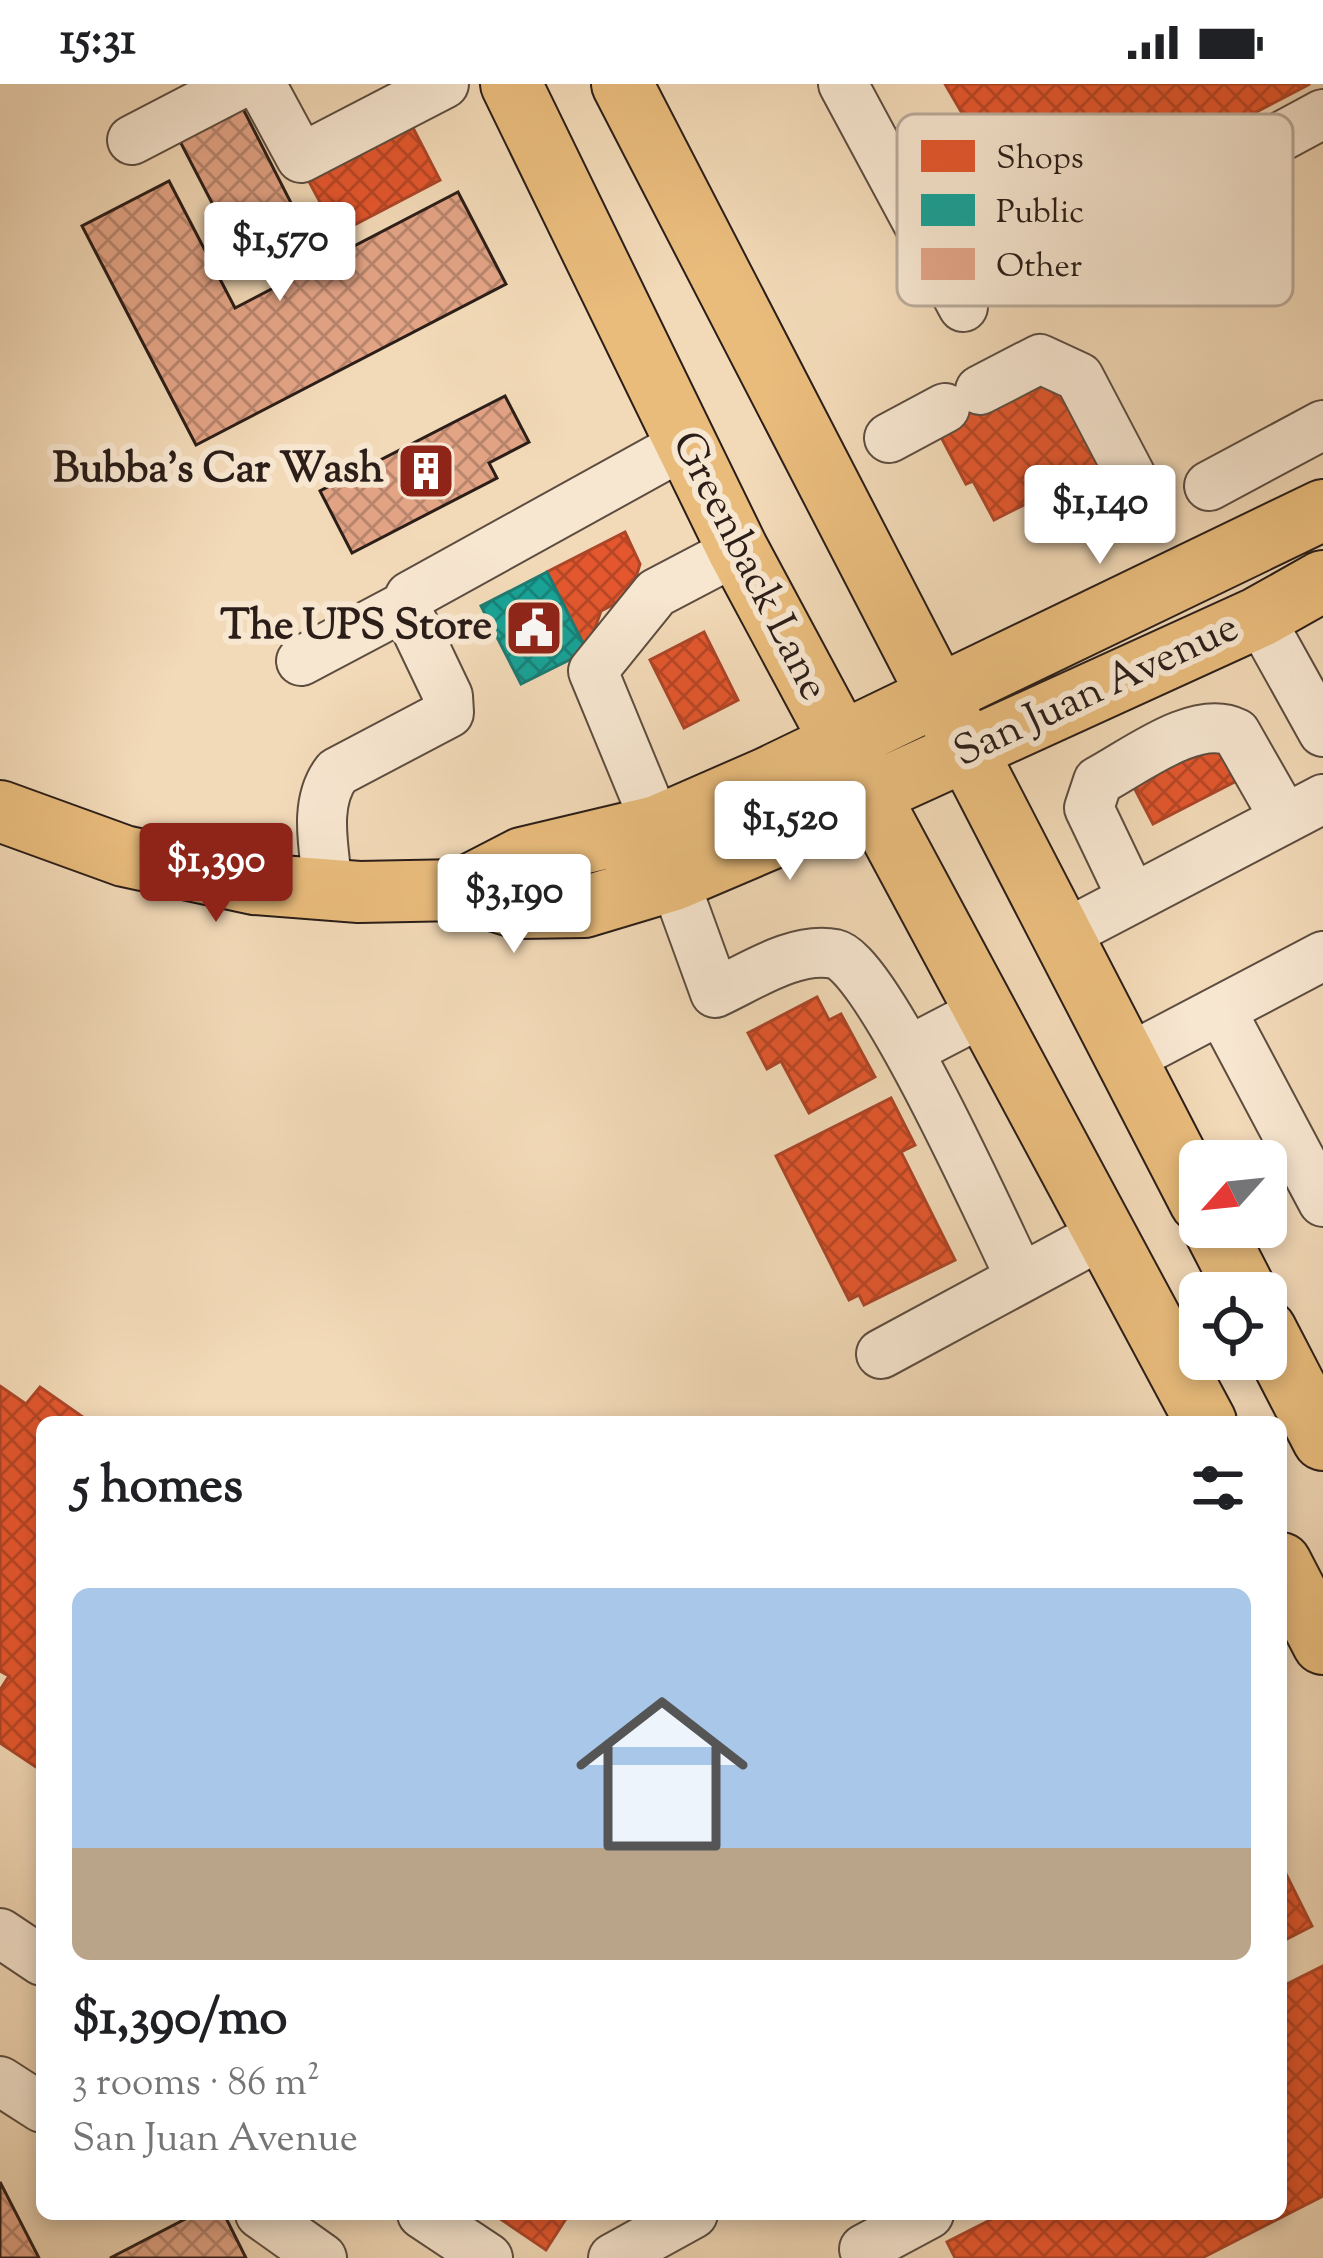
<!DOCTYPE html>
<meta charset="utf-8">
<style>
body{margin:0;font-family:"Sorts Mill Goudy",serif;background:#f6f6f6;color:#202124;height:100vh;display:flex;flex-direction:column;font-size:45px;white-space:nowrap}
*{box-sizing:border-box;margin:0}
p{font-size:39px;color:#757577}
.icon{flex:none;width:66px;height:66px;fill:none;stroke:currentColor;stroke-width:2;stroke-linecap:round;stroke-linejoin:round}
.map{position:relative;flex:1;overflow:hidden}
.details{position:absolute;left:36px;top:1332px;width:1251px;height:804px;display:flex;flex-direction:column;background:#fff;border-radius:18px;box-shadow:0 6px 18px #0003}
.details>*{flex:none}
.needle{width:78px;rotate:243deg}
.buttons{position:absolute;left:1179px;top:1056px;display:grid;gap:24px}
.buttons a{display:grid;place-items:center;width:108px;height:108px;border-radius:18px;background:#fff;box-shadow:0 6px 18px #0003;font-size:60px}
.price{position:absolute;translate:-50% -102px;padding:0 27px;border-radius:12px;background:#fff;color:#222;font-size:39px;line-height:78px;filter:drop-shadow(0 3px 6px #0008)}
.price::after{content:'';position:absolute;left:50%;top:72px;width:36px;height:27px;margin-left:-18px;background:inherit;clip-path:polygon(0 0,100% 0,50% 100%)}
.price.current{background:#8f2418;color:#fff}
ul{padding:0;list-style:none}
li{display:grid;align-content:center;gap:24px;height:636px;padding:0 36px}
li span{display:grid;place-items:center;height:372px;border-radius:18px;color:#555}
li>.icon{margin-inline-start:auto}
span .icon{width:216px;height:216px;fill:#fffc;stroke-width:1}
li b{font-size:51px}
h2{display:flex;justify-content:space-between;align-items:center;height:144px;padding:0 36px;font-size:51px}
.status{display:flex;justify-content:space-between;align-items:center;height:84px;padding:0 60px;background:#fff;direction:ltr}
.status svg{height:33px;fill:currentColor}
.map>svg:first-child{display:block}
.shops{fill:url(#shops-cross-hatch);stroke:#ac4628;stroke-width:3}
.public{fill:url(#public-cross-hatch);stroke:#1d7b72;stroke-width:3}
.building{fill:url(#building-cross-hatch);stroke:#2b1e19;stroke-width:3}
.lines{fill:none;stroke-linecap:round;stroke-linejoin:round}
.minor-casing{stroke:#5d4d40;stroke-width:52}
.major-casing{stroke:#2b1e19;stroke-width:64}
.minor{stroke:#f7e6d0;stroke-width:48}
.major{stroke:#e9bc7c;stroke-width:60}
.labels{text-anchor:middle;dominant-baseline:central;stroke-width:12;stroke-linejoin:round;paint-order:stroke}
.poi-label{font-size:42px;font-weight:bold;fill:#2b1e19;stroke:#f7e6d0;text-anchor:end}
.street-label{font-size:42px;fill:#2b1e19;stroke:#f7e6d0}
.key{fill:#f7e6d0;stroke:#baaa99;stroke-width:3}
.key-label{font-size:33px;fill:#2b1e19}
</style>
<div class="status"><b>15:31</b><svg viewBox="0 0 49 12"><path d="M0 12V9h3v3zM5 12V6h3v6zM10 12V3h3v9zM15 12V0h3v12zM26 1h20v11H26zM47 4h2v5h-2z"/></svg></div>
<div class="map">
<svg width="1323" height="2174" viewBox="0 0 1323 2174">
<defs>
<pattern id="shops-cross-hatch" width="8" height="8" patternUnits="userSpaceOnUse" patternTransform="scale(3)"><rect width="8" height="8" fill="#e4572e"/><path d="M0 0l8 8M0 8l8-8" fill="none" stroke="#b94726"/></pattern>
<pattern id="public-cross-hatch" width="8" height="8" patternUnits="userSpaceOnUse" patternTransform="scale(3)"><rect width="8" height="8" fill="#17a398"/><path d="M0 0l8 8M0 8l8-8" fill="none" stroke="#15847b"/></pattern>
<pattern id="building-cross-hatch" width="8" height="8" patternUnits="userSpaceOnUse" patternTransform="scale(3)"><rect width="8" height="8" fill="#e3a486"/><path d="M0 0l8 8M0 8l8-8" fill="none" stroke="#b8856d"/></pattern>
</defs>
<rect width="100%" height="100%" fill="#f2d9b7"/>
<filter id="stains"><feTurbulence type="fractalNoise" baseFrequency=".00167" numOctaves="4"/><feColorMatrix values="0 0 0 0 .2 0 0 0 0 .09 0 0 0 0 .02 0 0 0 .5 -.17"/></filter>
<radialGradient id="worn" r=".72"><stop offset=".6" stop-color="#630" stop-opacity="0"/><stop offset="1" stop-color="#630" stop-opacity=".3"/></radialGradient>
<!-- shops -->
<path class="shops" d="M945,0H1310L1047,137L1034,112L1028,115L999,59L984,67Z
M410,38L440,96L337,150L306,92Z
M1053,290L1101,382L994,436L973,397L966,400L933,338L939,312L974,294Z
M625,448L640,480L630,512L601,527L587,567L547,488Z
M704,548L738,616L684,644L650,576Z
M1203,656L1229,657L1246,692L1153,740L1129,694Z
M817,913L829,936L841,930L875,993L809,1029L781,977L767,985L748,949Z
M891,1014L915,1061L901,1068L955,1176L864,1221L859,1211L849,1216L776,1072Z
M0,1302L26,1320L40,1303L90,1338H42V1687L0,1659V1606L9,1592L0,1587Z
M1281,1780L1312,1842L1281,1858Z
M1323,1882V2112L1202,2174H955L947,2158L1002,2130H1281V1903Z
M493,2130H569L546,2166Z"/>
<!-- public -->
<path class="public" d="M547,488L587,567L521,600L481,522Z"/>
<!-- building -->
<path class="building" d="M236,11L313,162L251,194L173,44Z
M169,97L235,224L458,108L506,200L196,361L82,142Z
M505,312L529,358L489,379L497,394L352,469L320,407Z
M0,2098L39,2174H0Z
M195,2130H224L246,2174H110Z"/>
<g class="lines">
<!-- minor casing -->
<g class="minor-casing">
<path id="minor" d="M261,0L301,74L444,0
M843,0L963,223
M132,56L240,0
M1085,158L1323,30
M980,306L1040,275L1079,293L1131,392
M889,354L945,324
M1209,402L1323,341
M1259,533L1323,648
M301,577L405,522
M657,742L593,587L656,509L738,466
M674,796L715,909C750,893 795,862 835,870C878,880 995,1142 1020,1193
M328,805C325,767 312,720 337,688L449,629L448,612L405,522L410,512L685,360
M1132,814L1089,724L1098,697C1134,678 1196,629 1236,649L1285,735
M1065,850L1323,715
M1221,926L1323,1118
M908,967L983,928
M1129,974L1323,872
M881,1270L1105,1149
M0,1849L42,1877
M0,1997L42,2024
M260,2130L322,2174
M422,2130L488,2174
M864,2165L929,2130
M613,2174L693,2130"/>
</g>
<!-- major casing -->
<g class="major-casing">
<path id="major" d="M511,0L738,466L1206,1338
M622,0L1200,1118
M0,727L124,772L254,800L359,808L460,806L518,824L584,823L674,796L796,744L1259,533L1323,497
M460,806L522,774L657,742L767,694L1323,426
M1213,1143L1247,1209
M1266,1246L1323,1356
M1281,1479L1323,1560"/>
</g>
<!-- minor -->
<use href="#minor" class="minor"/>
<!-- major -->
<use href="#major" class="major"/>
</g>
<!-- icons -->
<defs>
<g id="building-square" transform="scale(3)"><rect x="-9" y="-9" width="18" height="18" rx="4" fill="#8f2418" stroke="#f7e6d0"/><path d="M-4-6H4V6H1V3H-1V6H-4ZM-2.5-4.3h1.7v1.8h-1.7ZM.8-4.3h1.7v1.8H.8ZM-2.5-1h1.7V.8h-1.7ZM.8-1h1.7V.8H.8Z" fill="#fff"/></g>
<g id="civic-square" transform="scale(3)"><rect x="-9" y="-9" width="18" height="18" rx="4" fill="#8f2418" stroke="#f7e6d0"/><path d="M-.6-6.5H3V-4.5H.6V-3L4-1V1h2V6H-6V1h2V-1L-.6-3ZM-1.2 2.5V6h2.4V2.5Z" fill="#fff"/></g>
</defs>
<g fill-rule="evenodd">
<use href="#building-square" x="426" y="387"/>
<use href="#civic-square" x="534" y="544"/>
</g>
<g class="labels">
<!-- poi labels -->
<g class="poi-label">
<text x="384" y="387">Bubba's Car Wash</text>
<text x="492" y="544">The UPS Store</text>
</g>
<!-- street labels -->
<g class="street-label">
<text transform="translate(748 483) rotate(63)">Greenback Lane</text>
<text transform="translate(1097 608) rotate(-25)">San Juan Avenue</text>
</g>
</g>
<!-- legend -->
<rect x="897" y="30" width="396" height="192" rx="18" class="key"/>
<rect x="921" y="56" width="54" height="32" fill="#e4572e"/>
<rect x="921" y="110" width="54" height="32" fill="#17a398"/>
<rect x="921" y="164" width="54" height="32" fill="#e3a486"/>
<g class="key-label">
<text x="996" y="84">Shops</text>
<text x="996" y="138">Public</text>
<text x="996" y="192">Other</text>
</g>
<rect width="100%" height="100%" filter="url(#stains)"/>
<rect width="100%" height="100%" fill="url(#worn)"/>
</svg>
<div class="buttons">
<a><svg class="needle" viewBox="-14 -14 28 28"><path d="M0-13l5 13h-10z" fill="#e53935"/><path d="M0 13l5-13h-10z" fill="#757577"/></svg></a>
<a><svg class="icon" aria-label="locate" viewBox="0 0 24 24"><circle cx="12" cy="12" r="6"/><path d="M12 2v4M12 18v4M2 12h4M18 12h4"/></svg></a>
</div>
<b class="price" style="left:280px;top:220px">$1,570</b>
<b class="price" style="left:1100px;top:483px">$1,140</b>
<b class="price" style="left:790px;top:799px">$1,520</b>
<b class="price current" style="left:216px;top:841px">$1,390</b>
<b class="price" style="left:514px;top:872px">$3,190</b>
<section class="details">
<h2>5 homes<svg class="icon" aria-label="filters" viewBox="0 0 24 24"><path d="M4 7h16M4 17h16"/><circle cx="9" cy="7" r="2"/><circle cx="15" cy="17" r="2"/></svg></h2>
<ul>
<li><span style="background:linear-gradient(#a9c7e8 70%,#b9a48a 0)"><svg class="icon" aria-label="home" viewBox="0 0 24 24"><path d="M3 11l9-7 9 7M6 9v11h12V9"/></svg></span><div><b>$1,390/mo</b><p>3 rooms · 86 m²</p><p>San Juan Avenue</p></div></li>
</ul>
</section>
</div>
